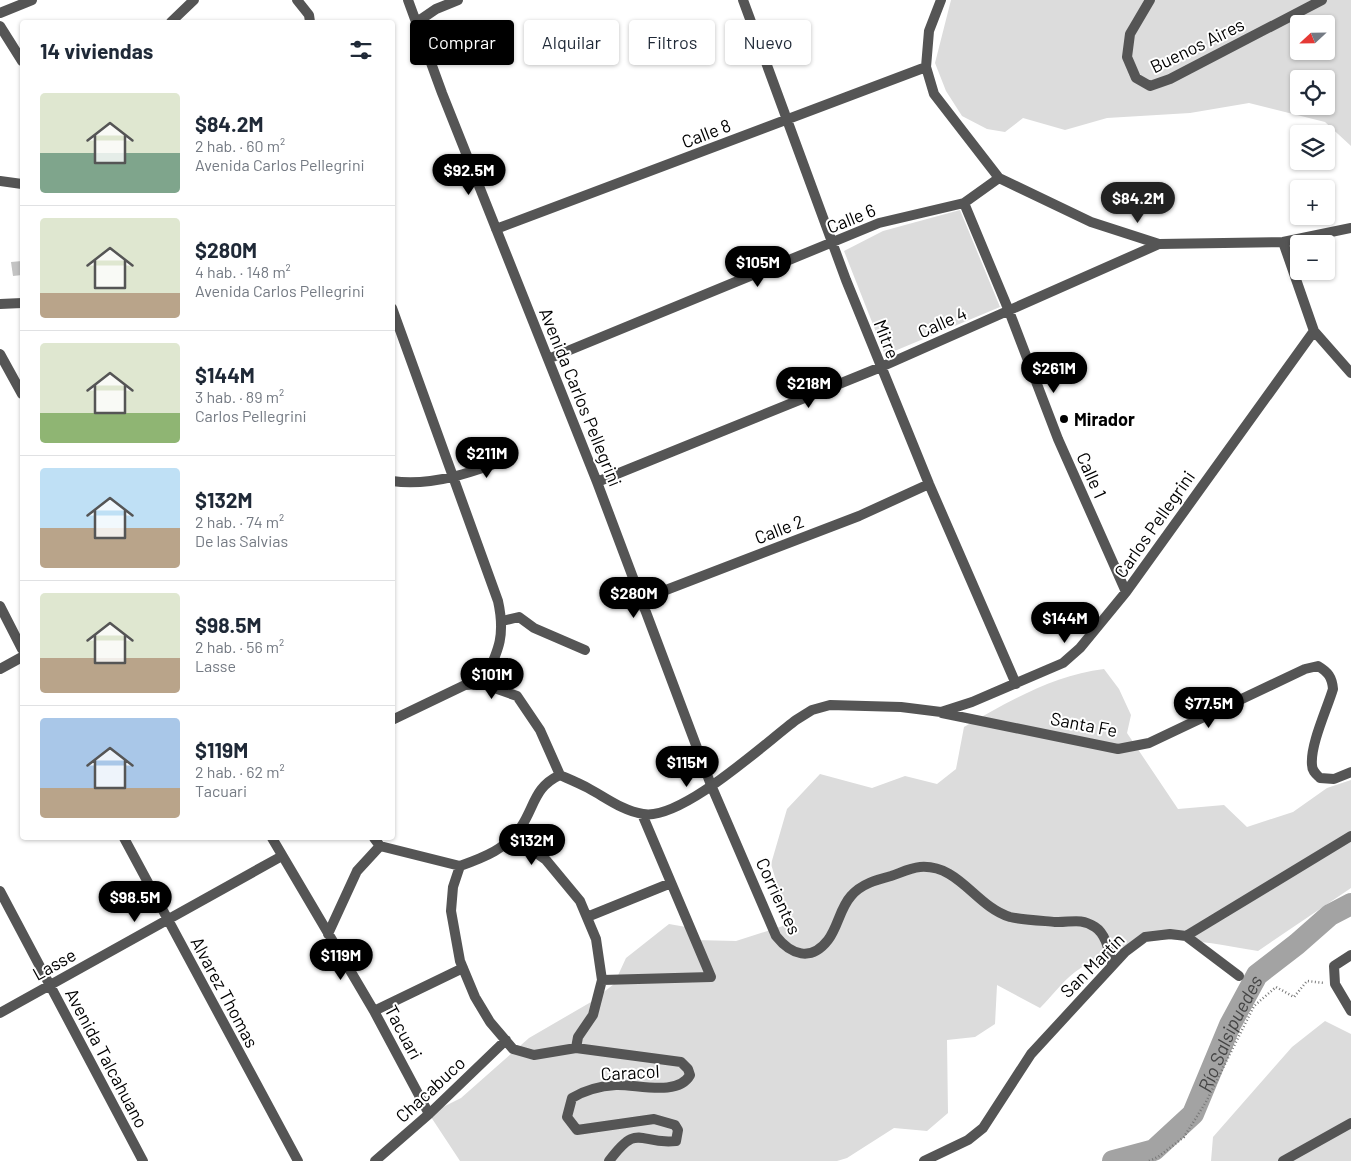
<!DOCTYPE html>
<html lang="es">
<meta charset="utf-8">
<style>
body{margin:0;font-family:Barlow,sans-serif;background:#f2f2f3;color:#1f2937;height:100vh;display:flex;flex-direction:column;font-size:19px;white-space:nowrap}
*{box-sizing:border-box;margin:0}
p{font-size:16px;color:#747a83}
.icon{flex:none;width:28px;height:28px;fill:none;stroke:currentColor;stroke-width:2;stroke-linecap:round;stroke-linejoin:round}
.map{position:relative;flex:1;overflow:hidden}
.sheet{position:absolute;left:20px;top:20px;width:375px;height:820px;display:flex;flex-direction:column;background:#fff;border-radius:5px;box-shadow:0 1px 4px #0004}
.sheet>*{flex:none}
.guide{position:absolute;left:410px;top:20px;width:475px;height:45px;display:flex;gap:10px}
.needle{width:32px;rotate:248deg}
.fabs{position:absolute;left:1290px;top:15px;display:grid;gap:10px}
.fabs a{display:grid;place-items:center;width:45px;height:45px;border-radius:5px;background:#fff;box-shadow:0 1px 4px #0004;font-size:25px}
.price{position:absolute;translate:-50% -42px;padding:0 11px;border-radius:18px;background:#000;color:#fff;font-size:16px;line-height:32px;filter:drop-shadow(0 1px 2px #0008)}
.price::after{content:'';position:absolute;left:50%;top:30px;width:15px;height:11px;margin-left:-8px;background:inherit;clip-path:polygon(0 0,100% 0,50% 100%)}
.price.current{background:#222;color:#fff}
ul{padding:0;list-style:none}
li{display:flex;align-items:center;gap:15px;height:125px;padding:0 20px}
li+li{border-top:1px solid #e0e1e3}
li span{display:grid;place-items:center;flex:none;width:140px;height:100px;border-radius:5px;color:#555}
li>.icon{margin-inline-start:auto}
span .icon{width:60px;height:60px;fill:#fffc;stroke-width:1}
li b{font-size:21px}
h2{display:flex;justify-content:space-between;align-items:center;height:60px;padding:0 20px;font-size:21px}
.tag{padding:0 18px;border-radius:5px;background:#fff;box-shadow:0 1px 4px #0004;font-size:18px;line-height:45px}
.tag.current{background:#000;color:#fff}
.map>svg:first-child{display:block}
.green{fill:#dcdcdc;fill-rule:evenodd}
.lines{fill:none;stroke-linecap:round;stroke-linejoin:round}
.river{stroke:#a3a3a3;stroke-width:22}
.building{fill:#c4c4c4}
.path{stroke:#777;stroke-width:2.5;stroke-dasharray:1 2.5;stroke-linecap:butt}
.minor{stroke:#555;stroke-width:10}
.poi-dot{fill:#000;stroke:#fff;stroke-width:2}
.labels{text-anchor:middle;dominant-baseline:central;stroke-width:4;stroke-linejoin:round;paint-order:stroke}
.street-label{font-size:18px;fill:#000;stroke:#fff}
.poi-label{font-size:18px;font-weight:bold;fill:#000;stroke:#fff;text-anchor:start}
.water-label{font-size:19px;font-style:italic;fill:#444;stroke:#fff}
</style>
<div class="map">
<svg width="1351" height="1161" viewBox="0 0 1351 1161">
<rect width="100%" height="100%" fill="#fff"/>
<!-- green -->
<path class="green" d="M951,0H1351V146L1325,122L1249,103L1190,113L1107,118L1065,130L1023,118L1005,132L987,129L962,116L946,91L935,63ZM1299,24H1326V51H1299ZM1299,79H1326V106H1299Z
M960,210L1000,307L885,355L844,251L883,231Z
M1104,669L1119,689L1131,715L1127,733L1178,809L1224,805L1247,827L1293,812L1327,788L1351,780V888L1258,951C1187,939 1138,926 1075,972C1062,982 1051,997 1040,1008L997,985L995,1024L975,1037L947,1040L948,1113L927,1131L894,1128L847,1158L837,1161H460L429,1114L461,1098L529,1038L591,1002L614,984L626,958L669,924L686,927L695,940L736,941L789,924L771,864L787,809L820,774L872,788L905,776L937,784L956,769L964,727C1008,702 1053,675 1104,669Z
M1325,1021L1351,1034V1161H1211L1213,1137L1292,1047Z"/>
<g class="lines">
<!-- river -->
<path class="river" id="s1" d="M1113,1161L1154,1150L1193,1114L1230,1025L1257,975L1297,944L1330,915L1351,904"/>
</g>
<!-- building -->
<path class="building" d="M22,261V275L13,276L11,262Z"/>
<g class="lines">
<!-- path -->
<path class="path" d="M1149,1161L1158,1157L1184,1137L1206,1102L1254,1006L1276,987L1294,997L1307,981L1324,983"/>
<!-- minor -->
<path class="minor" d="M297,0L309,15L310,22
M408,0L442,93L597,482L711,785L776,936C791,955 811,962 828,940C838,927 840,908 851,896C861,884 876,880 891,876C900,873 910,868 920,867C959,864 975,906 1010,917C1017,919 1045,921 1055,922C1070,923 1080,917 1095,927C1106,934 1109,951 1112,963
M743,0L846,280L929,484L1016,684
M941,0L929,31L926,67L934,94L999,178L1091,222L1159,244L1283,242L1351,228
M1150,0L1130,34L1127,57L1136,78L1150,86L1170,79L1322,0
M0,13L32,0
M171,22L194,0
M417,22L436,9L458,0
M0,26L22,61
M0,181L22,184
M964,203L1009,311L1058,439L1126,592
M496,229L926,67
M1283,242L1314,331L1351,373
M0,304L22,303
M392,308L498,601C506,637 498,651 483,684
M0,354L22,394
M548,359L879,223L964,203L999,178
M392,481C434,487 475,471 513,457
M597,482L881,367L1159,244
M0,606L22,649
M644,608L666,590L859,516L929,484
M502,621L519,617L534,628L585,650
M0,669L22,657
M942,713L1118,749L1149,743L1305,669L1318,666C1328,672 1332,677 1333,689C1327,709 1310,745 1312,765C1312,771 1316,774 1320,778L1334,779L1351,772
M392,720L465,685L483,684L517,696L540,730L560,775
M560,775C569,779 579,783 588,788C605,797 623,811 643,814C681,821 764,744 796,720L812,710L830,705L901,707L941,712L972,702L1063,663L1080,648L1126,592L1314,331
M560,775C534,787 535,806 521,827C506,849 485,857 460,866L453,887L451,911L460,961L475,997L490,1022L513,1049L534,1055L576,1048L681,1062L688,1069L690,1075C678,1097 636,1084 616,1085C601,1086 585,1090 572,1098L567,1117L577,1130L654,1119L675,1125L678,1130L676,1141C638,1145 639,1121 609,1161
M124,838L298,1161
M272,838L374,1011L429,1114
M374,838L380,846L460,866
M507,843L525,845L546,860L580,901L596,939L602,980L593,1015L578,1037L576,1048
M0,891L143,1161
M587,917L671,883
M328,934L357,871L380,846
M1186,936L1239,976
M1351,955L1334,966L1335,984L1351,1011
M602,980L711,977L642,814
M374,1011L463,968
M0,1013L282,856
M375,1161L429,1114L506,1040
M924,1161L968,1140L983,1128L1031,1054L1125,952L1145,937L1170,934L1186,936L1351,836
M1283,1161L1351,1123"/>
</g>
<!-- markers -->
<circle class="poi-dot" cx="1064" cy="419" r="5"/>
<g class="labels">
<!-- street labels -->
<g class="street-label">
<text transform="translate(1197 45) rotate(-26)">Buenos Aires</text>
<text transform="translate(706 133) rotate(-21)">Calle 8</text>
<text transform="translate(851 218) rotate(-22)">Calle 6</text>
<text transform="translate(942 322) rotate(-24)">Calle 4</text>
<text transform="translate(887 339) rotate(69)">Mitre</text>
<text transform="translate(581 397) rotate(68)">Avenida Carlos Pellegrini</text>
<text transform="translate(1092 475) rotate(66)">Calle 1</text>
<text transform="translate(1154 524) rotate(-55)">Carlos Pellegrini</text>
<text transform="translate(779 529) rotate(-21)">Calle 2</text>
<text transform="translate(1084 724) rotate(11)">Santa Fe</text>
<text transform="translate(779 896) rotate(65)">Corrientes</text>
<text transform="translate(54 964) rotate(-29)">Lasse</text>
<text transform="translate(1092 965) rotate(-45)">San Martín</text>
<text transform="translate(225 992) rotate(62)">Alvarez Thomas</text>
<text transform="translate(404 1032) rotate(62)">Tacuari</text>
<text transform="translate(107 1058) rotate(62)">Avenida Talcahuano</text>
<text transform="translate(630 1072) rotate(-3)">Caracol</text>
<text transform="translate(430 1089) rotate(-43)">Chacabuco</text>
</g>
<!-- poi labels -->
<g class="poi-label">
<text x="1074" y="419">Mirador</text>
</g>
<!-- water labels -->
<g class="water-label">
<text stroke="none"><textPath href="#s1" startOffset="184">Río Salsipuedes</textPath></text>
</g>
</g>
</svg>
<div class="fabs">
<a><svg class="needle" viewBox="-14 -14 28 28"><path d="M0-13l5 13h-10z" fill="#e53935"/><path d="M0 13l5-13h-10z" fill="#747a83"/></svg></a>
<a><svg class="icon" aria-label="locate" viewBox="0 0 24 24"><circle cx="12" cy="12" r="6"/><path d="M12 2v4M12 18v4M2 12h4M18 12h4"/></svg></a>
<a><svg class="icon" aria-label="layers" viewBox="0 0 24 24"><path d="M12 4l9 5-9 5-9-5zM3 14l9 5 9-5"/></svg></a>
<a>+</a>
<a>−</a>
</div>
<b class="price" style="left:469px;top:196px">$92.5M</b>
<b class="price current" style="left:1138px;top:224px">$84.2M</b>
<b class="price" style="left:758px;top:288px">$105M</b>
<b class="price" style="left:1054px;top:394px">$261M</b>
<b class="price" style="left:809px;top:409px">$218M</b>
<b class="price" style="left:487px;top:479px">$211M</b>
<b class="price" style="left:634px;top:619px">$280M</b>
<b class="price" style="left:1065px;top:644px">$144M</b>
<b class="price" style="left:492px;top:700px">$101M</b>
<b class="price" style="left:1209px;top:729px">$77.5M</b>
<b class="price" style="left:687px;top:788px">$115M</b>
<b class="price" style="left:532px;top:866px">$132M</b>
<b class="price" style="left:135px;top:923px">$98.5M</b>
<b class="price" style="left:341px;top:981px">$119M</b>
<div class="guide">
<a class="tag current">Comprar</a>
<a class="tag">Alquilar</a>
<a class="tag">Filtros</a>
<a class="tag">Nuevo</a>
</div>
<section class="sheet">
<h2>14 viviendas<svg class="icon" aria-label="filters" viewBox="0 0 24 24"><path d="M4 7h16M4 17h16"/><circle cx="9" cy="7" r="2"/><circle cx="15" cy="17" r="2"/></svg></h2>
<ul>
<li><span style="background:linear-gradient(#dfe7d0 60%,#7fa58c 0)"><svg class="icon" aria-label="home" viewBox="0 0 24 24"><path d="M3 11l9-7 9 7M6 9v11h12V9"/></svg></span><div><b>$84.2M</b><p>2 hab. · 60 m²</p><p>Avenida Carlos Pellegrini</p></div></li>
<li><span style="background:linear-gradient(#dfe7d0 75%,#b9a48a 0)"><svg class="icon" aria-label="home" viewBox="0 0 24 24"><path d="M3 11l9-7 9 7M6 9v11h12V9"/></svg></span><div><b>$280M</b><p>4 hab. · 148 m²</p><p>Avenida Carlos Pellegrini</p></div></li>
<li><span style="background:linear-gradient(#dfe7d0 70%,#8fb573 0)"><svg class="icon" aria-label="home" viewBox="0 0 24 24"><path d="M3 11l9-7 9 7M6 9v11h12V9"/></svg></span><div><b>$144M</b><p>3 hab. · 89 m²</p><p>Carlos Pellegrini</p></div></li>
<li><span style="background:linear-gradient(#bfe0f5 60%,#b9a48a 0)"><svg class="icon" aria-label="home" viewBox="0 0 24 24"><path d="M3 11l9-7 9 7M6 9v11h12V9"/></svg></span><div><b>$132M</b><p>2 hab. · 74 m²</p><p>De las Salvias</p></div></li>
<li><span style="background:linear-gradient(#dfe7d0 65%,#b9a48a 0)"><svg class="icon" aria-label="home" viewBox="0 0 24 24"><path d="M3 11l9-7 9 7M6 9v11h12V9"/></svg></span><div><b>$98.5M</b><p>2 hab. · 56 m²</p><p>Lasse</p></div></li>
<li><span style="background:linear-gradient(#a9c7e8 70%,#b9a48a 0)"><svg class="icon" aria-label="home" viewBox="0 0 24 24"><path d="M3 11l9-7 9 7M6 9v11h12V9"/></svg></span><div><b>$119M</b><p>2 hab. · 62 m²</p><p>Tacuari</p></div></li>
</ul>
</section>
</div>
